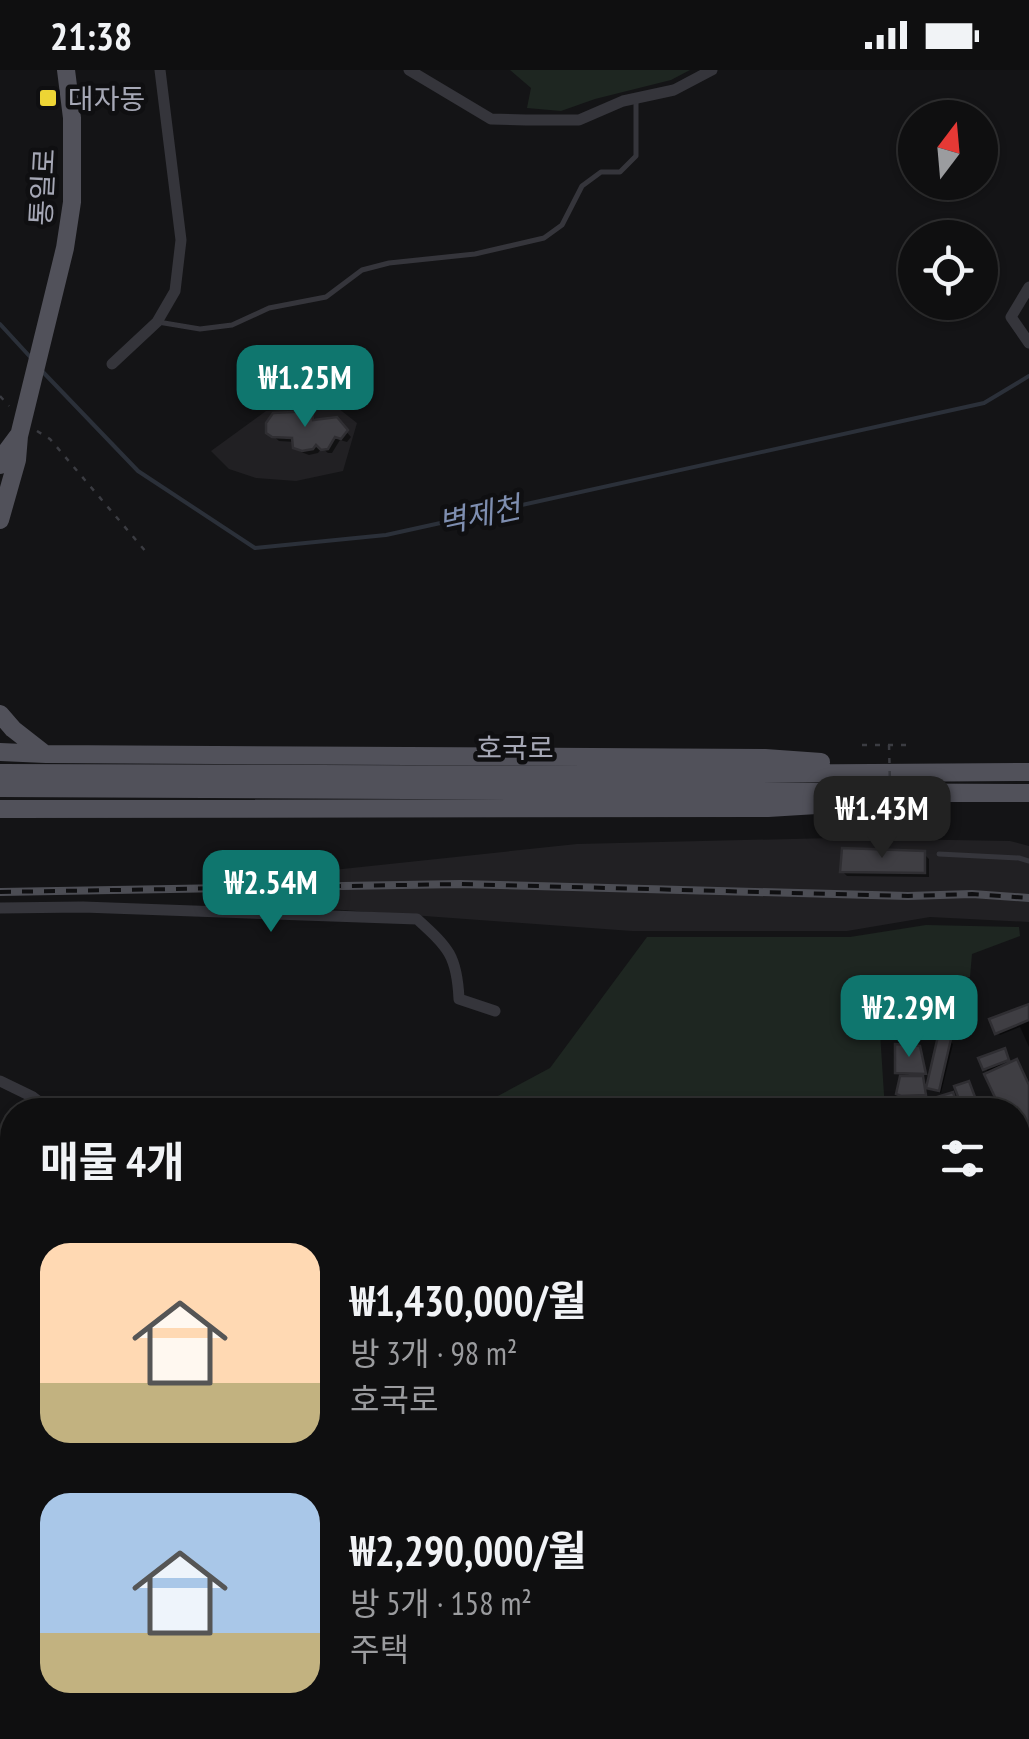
<!DOCTYPE html>
<html lang="ko">
<meta charset="utf-8">
<style>
body{margin:0;font-family:"PT Sans Narrow","Noto Sans KR",sans-serif;background:#1d1d1e;color:#f1f3f6;height:100vh;display:flex;flex-direction:column;font-size:38px;white-space:nowrap}
*{box-sizing:border-box;margin:0}
p{font-size:32px;color:#9b9c9f}
.icon{flex:none;width:55px;height:55px;fill:none;stroke:currentColor;stroke-width:2;stroke-linecap:round;stroke-linejoin:round}
.map{position:relative;flex:1;overflow:hidden}
.drawer{position:absolute;left:0px;top:1028px;width:1030px;height:642px;display:flex;flex-direction:column;background:#0f0f10;border-radius:40px 40px 0 0;box-shadow:0 2px 8px #0004,0 0 0 2px #2f2f30}
.drawer>*{flex:none}
.needle{width:65px;rotate:16deg}
.tools{position:absolute;left:898px;top:30px;display:grid;gap:20px}
.tools a{display:grid;place-items:center;width:100px;height:100px;border-radius:50%;background:#0f0f10;box-shadow:0 2px 8px #0004,0 0 0 2px #2f2f30;font-size:50px}
.price{position:absolute;translate:-50% -85px;padding:0 22px;border-radius:20px;background:#0f766e;color:#fff;font-size:32px;line-height:65px;filter:drop-shadow(0 2px 5px #0008)}
.price::after{content:'';position:absolute;left:50%;top:60px;width:30px;height:22px;margin-left:-15px;background:inherit;clip-path:polygon(0 0,100% 0,50% 100%)}
.price.active{background:#222;color:#fff}
ul{padding:0;list-style:none}
li{display:flex;align-items:center;gap:30px;height:250px;padding:0 40px}
li span{display:grid;place-items:center;flex:none;width:280px;height:200px;border-radius:30px;color:#555}
li>.icon{margin-inline-start:auto}
span .icon{width:120px;height:120px;fill:#fffc;stroke-width:1}
li b{font-size:42px}
h2{display:flex;justify-content:space-between;align-items:center;height:120px;padding:0 40px;font-size:42px}
.status{display:flex;justify-content:space-between;align-items:center;height:70px;padding:0 50px;background:#0f0f10;direction:ltr}
.status svg{height:28px;fill:currentColor}
.map>svg:first-child{display:block}
.built{fill:#212023}
.green{fill:#1e2621}
.shadow{fill:#0007}
.lines{fill:none;stroke-linecap:round;stroke-linejoin:round}
.stream{stroke:#2b3039;stroke-width:4}
.building{fill:#3f3e43;stroke:#2f2e32;stroke-width:2.5}
.path{stroke:#3b3c42;stroke-width:2.5;stroke-dasharray:5 8;stroke-linecap:butt}
.lane{stroke:#35353b;stroke-width:5}
.street{stroke:#35353b;stroke-width:11}
.primary{stroke:#51515a;stroke-width:18}
.rail-casing{stroke:#4c4d54;stroke-width:8}
.rail{stroke:#0f0f11;stroke-width:4;stroke-dasharray:11;stroke-linecap:butt}
.path-bridge{stroke:#3b3c42;stroke-width:2.5;stroke-dasharray:5 8;stroke-linecap:butt}
.poi-dot{fill:#edd535;stroke:#0f0f11;stroke-width:4}
.labels{text-anchor:middle;dominant-baseline:central;stroke-width:9;stroke-linejoin:round;paint-order:stroke}
.poi-label{font-size:28px;fill:#a6a8b6;stroke:#0f0f11;text-anchor:start}
.street-label{font-size:28px;fill:#a6a8b6;stroke:#0f0f11}
.water-label{font-size:30px;font-style:italic;fill:#7e8eb0;stroke:#0f0f11}
</style>
<div class="status"><b>21:38</b><svg viewBox="0 0 49 12"><path d="M0 12V9h3v3zM5 12V6h3v6zM10 12V3h3v9zM15 12V0h3v12zM26 1h20v11H26zM47 4h2v5h-2z"/></svg></div>
<div class="map">
<svg width="1029" height="1669" viewBox="0 0 1029 1669">
<rect width="100%" height="100%" fill="#141416"/>
<!-- built -->
<path class="built" d="M334,335L357,353L343,401L296,411L256,408L229,399L211,381L266,341Z
M832,768L1010,771L1029,776V852L930,847L847,861H632L329,839L333,800L577,774Z"/>
<!-- green -->
<path class="green" d="M510,0H690L671,10L595,29L561,41L527,38L531,18Z
M926,855L1019,857L1020,866L972,884L970,907L878,931L885,1040H472L550,998L647,867H850Z
M1018,1218L1029,1235V1328L1018,1336Z
M1029,1497V1669H743L750,1658H1018V1498Z"/>
<!-- shadow -->
<path class="shadow" d="M311,343L317,352L336,350L351,367L347,372L340,370L332,383H328L322,378L318,383L309,385L301,382L295,377V372L279,371L269,362Z
M924,784L929,789V807L847,806L842,801Z
M1029,937V977L1020,957L1000,965L997,962Z
M950,971L953,974L941,1023L931,1020L928,1018Z
M919,979L922,982L927,1006L919,1005L925,1012L927,1027H905L899,1023L903,1005L898,1002Z
M1004,981L1011,995L1017,992L1022,997L1029,1013V1060L1018,1065V1040H1004L990,1004L985,998Z
M1029,1363V1394L1018,1401V1371Z
M1029,1461V1493L1020,1495L1018,1493V1463Z
M422,1658H469L473,1665L464,1669H428Z"/>
<g class="lines">
<!-- stream -->
<path class="stream" d="M0,254L33,290
M42,301L138,401L255,478L386,465L984,333L1029,306"/>
</g>
<!-- building -->
<path class="building" d="M312,341L313,350L337,347L348,360L341,369L335,367L328,379L321,380L316,375L313,379L302,381L293,378L292,368L272,367L266,363V353L273,343Z
M842,778L925,781V803L840,802Z
M1029,934V950L995,964L989,949Z
M938,966L951,969L939,1021L926,1018Z
M895,974L920,976L926,1004L895,1003Z
M1005,978L1009,990L983,1000L978,988Z
M1017,989L1029,1015V1053L1018,1059V1040H1001L984,1004Z
M900,1006H923L926,1025L901,1026L896,1024Z
M969,1011L978,1035L963,1040L954,1016Z
M953,1022L958,1037L949,1040H927L924,1031Z
M1029,1360V1386L1018,1394V1368Z
M1029,1458V1488L1018,1490V1461Z
M419,1658H467L444,1669H425Z"/>
<g class="lines">
<!-- path -->
<path class="path" d="M0,326L9,336
M37,361L50,369L147,483
M862,675H910
M865,753L911,752"/>
<!-- lane -->
<path class="lane" d="M158,252L200,259L232,255L269,238L326,227L362,200L389,193L475,184L544,168L562,155L582,116L601,102H620L636,86V31
M939,784L1019,788L1029,791
M1018,1100L1029,1089
M1018,1195L1029,1219
M0,1551L7,1562L12,1580
M31,1658L34,1669"/>
<!-- street -->
<path class="street" d="M409,0L491,49L526,50H579L623,31L674,20L712,0
M1029,217L1011,247L1029,273
M112,294L157,252L175,221L181,170L160,0
M0,838L83,837L417,849C449,878 457,886 459,929L495,941
M0,1011L33,1027L50,1040
M0,1457L12,1480
M222,1658L231,1669"/>
<!-- primary -->
<path class="primary" d="M0,395L3,386L18,366
M0,450L17,390L19,366L65,178L72,132V48L66,0
M0,644L13,659L45,684
M0,682L46,684L765,688L821,692
M0,703L597,705L1029,702
M0,718L1029,723
M0,739L768,738L833,734"/>
<!-- rail casing -->
<g class="rail-casing">
<path id="rail" d="M0,822L460,814L908,826L972,824L1029,828"/>
</g>
<!-- rail -->
<use href="#rail" class="rail"/>
<!-- path-bridge -->
<path class="path-bridge" d="M889,675L891,753"/>
</g>
<!-- markers -->
<rect class="poi-dot" x="38" y="18" width="20" height="20" rx="5"/>
<g class="labels">
<!-- poi labels -->
<g class="poi-label">
<text x="68" y="28">대자동</text>
</g>
<!-- street labels -->
<g class="street-label">
<text transform="translate(42 117) rotate(-87)">통일로</text>
<text x="515" y="677">호국로</text>
</g>
<!-- water labels -->
<g class="water-label">
<text transform="translate(479 444) rotate(-12)">벽제천</text>
</g>
</g>
</svg>
<div class="tools">
<a><svg class="needle" viewBox="-14 -14 28 28"><path d="M0-13l5 13h-10z" fill="#e53935"/><path d="M0 13l5-13h-10z" fill="#9b9c9f"/></svg></a>
<a><svg class="icon" aria-label="locate" viewBox="0 0 24 24"><circle cx="12" cy="12" r="6"/><path d="M12 2v4M12 18v4M2 12h4M18 12h4"/></svg></a>
</div>
<b class="price" style="left:305px;top:360px">₩1.25M</b>
<b class="price active" style="left:882px;top:791px">₩1.43M</b>
<b class="price" style="left:271px;top:865px">₩2.54M</b>
<b class="price" style="left:909px;top:990px">₩2.29M</b>
<section class="drawer">
<h2>매물 4개<svg class="icon" aria-label="filters" viewBox="0 0 24 24"><path d="M4 7h16M4 17h16"/><circle cx="9" cy="7" r="2"/><circle cx="15" cy="17" r="2"/></svg></h2>
<ul>
<li><span style="background:linear-gradient(#ffd9b3 70%,#c2b280 0)"><svg class="icon" aria-label="home" viewBox="0 0 24 24"><path d="M3 11l9-7 9 7M6 9v11h12V9"/></svg></span><div><b>₩1,430,000/월</b><p>방 3개 · 98 m²</p><p>호국로</p></div></li>
<li><span style="background:linear-gradient(#a9c7e8 70%,#c2b280 0)"><svg class="icon" aria-label="home" viewBox="0 0 24 24"><path d="M3 11l9-7 9 7M6 9v11h12V9"/></svg></span><div><b>₩2,290,000/월</b><p>방 5개 · 158 m²</p><p>주택</p></div></li>
</ul>
</section>
</div>
